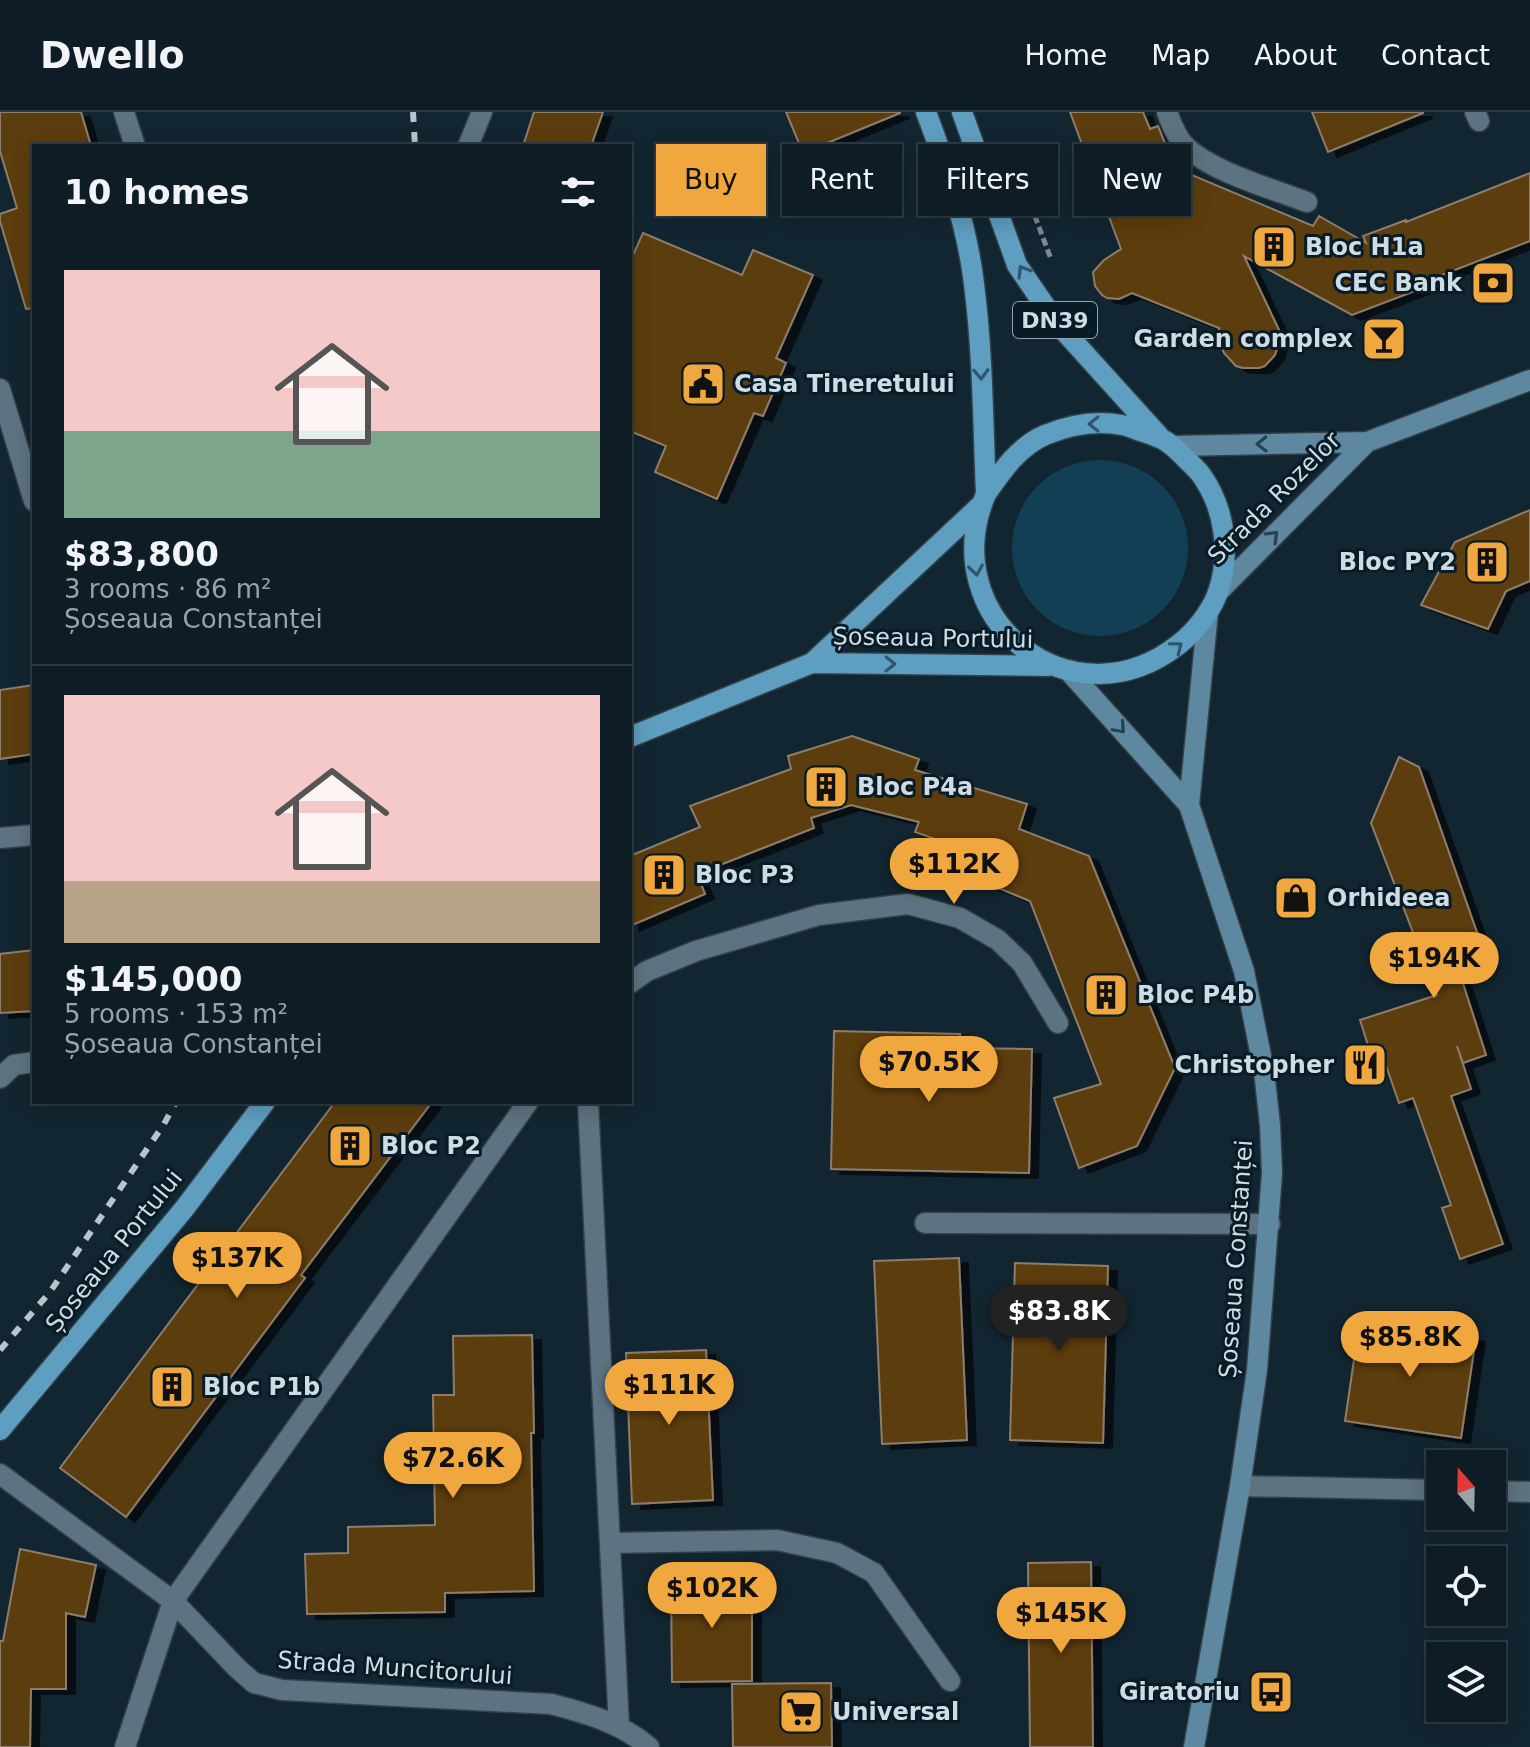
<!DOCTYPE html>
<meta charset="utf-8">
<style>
body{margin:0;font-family:"DejaVu Sans",sans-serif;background:#1c2932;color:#f1f3f6;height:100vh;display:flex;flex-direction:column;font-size:30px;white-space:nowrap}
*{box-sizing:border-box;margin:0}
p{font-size:26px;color:#9ba1a7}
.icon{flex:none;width:44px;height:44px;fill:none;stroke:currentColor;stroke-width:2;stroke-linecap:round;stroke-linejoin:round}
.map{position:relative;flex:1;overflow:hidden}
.side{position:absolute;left:32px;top:32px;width:600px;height:960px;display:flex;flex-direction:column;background:#0e1c25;border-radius:0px;box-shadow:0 4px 20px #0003,0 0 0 2px #2e3a42}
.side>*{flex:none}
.guide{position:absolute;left:656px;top:32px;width:754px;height:72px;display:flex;gap:16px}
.needle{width:52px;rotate:340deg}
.controls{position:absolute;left:1426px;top:1338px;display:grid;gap:16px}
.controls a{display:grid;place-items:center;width:80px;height:80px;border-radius:0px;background:#0e1c25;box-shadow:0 4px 20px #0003,0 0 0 2px #2e3a42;font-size:40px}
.price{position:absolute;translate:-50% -68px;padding:0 18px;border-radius:28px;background:#f0a73e;color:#111;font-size:26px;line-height:52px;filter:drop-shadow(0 2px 4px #0008)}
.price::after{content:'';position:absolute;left:50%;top:48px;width:24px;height:18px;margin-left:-12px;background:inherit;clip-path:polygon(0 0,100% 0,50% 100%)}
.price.on{background:#222;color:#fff}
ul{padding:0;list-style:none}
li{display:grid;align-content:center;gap:16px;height:424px;padding:0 32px}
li+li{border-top:2px solid #2e3a42}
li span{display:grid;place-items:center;height:248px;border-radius:0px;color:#555}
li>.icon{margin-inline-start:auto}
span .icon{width:144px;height:144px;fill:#fffc;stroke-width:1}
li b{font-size:34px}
h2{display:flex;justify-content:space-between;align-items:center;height:96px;padding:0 32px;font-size:34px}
.tag{padding:0 28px;border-radius:0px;background:#0e1c25;box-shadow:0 4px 20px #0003,0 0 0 2px #2e3a42;font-size:28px;line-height:72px}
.tag.on{background:#f0a73e;color:#111}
header{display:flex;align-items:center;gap:48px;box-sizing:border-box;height:112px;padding:0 40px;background:#0e1c25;border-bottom:2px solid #2e3a42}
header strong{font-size:38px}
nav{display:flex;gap:44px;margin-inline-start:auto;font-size:28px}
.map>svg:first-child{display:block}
.green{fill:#133f55}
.building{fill:#5c3c0d;stroke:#8d7d6a;stroke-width:2;filter:url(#shadow)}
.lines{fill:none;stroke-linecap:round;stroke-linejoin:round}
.lane-casing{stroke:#324049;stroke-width:23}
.street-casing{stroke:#324049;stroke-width:23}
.secondary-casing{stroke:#324049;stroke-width:23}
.primary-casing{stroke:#324049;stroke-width:23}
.path{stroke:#798a92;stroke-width:5;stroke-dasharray:8 4;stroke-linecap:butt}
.lane{stroke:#5d7381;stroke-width:20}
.street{stroke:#5d7381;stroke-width:20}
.secondary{stroke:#5e88a0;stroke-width:20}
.primary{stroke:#5e9ec0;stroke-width:20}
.rail{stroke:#b7c5cd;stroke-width:6;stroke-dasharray:10 10;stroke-linecap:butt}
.oneway{stroke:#2f566c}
.oneway2{stroke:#264251}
.labels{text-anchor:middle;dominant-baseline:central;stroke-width:6;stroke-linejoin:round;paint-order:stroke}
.shield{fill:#081c27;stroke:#93a2ab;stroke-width:2}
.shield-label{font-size:22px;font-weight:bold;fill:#cfdce3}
.poi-label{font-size:24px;font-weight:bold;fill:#cfdce3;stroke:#081c27;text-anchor:start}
.street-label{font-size:24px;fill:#cfdce3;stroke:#081c27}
</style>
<header>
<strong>Dwello</strong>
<nav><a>Home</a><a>Map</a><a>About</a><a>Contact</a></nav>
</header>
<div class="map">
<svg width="1530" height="1635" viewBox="0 0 1530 1635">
<defs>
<filter id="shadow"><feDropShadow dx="9" dy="5" stdDeviation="0" flood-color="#0009"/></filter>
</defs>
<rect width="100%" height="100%" fill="#122631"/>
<!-- green -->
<path class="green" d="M1012 436a88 88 0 1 1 176 0a88 88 0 1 1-176 0Z"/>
<!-- building -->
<path class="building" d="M0,0H81L91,34H34V196L26,197L0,109V102L17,96L0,39Z
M534,0H603L591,34H523Z
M786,0H900V1L803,41Z
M1070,0H1143L1150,17L1158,14L1175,56L1313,114L1319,104L1366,131L1363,124L1406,108V110L1530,61V129L1426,169L1428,174L1352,203L1244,144L1279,218L1280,227L1275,243L1265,254L1259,256H1243L1236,254L1224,241L1221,234L1219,216L1132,181L1119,187L1107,186L1102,183L1095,174L1093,160L1104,148L1121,137Z
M1312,0H1423V1L1328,40Z
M643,121L742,163L753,138L813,163L776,246L786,251L763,304L754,301L717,387L655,360L666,334L630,319V150Z
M1530,398V469L1506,479L1488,517L1421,493L1455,430Z
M34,573V642L0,647V578Z
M852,624L919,647L915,658L1027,692L1019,717L1089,744L1175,956L1137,1034L1079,1056L1054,986L1101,972L1030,789L991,773L1001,750L915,720L919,710L851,693L811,706L814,716L697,762L705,782L630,814V744L700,715L690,694L791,657L788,644Z
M1399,645L1419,655L1488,852L1460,862L1486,943L1463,951L1457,934L1471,977L1451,984L1503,1132L1460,1147L1442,1096L1451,1093L1413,986L1399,991L1382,942L1372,946L1360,908L1437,883L1371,711Z
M34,838V899L0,901V842Z
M834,919L960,922V936L1032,937L1029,1061L831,1057Z
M335,990H432L301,1163L305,1166L126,1405L60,1356Z
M959,1146L967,1328L882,1332L874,1149Z
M1015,1151L1108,1154L1103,1331L1010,1328Z
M1360,1207L1476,1225L1461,1326L1345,1309Z
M532,1223L534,1321H531L534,1479L445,1481V1500L307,1502L305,1442L348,1441V1415L435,1413L433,1283H454L453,1224Z
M706,1238L713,1388L632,1392L626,1241Z
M20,1437L96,1453L85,1505L66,1501V1577H31L30,1635H0V1529H3Z
M1091,1450L1093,1635H1030L1028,1451Z
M752,1467V1569L672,1570L671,1468Z
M831,1571L832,1635H733L732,1572Z"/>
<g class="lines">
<!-- lane casing -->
<g class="lane-casing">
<path id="lane" d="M124,0L135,34
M1167,0C1171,11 1177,26 1185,34C1212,60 1270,76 1307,90
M1475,0L1479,9
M468,34L482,0
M0,966L14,953L34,950
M611,1431L777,1428L837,1441L874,1461L950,1569"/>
</g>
<!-- street casing -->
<g class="street-casing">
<path id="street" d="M0,277L34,389
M0,726L34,723
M630,871L647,859L696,839L819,803L908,792L960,806L998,828L1022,851L1058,911
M588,990L619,1615
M925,1111L1270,1112
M0,1362L173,1489L237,1556L254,1571L282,1578L551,1592C586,1601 621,1611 649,1635
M1240,1374L1440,1378
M1492,1379L1530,1380
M125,1635L173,1489L528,990"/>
</g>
<!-- secondary casing -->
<g class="secondary-casing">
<path id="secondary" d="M1173,334L1367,330L1530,268
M1218,480L1367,330
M1068,558L1189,693L1244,859L1264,959L1270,1013L1272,1061L1257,1258L1240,1374L1194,1635
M1189,693L1208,500"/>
</g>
<!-- primary casing -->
<g class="primary-casing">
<path id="primary" d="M926,0C947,56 967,113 974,172C983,242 983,312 986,382C933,506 1071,616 1178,533C1195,520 1211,500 1218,480C1231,442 1225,397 1202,364C1198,358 1191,352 1186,347C1178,339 1172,332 1162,327C1155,324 1147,321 1140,319C1134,317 1128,314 1122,313C1097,308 1069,313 1045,323C1018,335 1002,359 986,382
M962,0L1017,153L1056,210L1159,324
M812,551L1048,554
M630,625L812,551L981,393
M0,1318L184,1097L265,990"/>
</g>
<!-- path -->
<path class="path" d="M1022,70L1051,147"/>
<!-- lane -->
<use href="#lane" class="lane"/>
<!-- street -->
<use href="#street" class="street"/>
<!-- secondary -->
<use href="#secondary" class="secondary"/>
<!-- primary -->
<use href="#primary" class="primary"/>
<!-- rail -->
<path class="rail" d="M413,0L415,34
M0,1238L50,1180L164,1012L176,990"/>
</g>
<!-- one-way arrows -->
<defs><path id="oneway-chevron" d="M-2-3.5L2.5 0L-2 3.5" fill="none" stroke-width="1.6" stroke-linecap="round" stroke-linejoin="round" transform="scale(2)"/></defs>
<g class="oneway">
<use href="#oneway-chevron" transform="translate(1023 159) rotate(-121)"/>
<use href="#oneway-chevron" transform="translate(981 262) rotate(88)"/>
<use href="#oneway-chevron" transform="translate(1094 312) rotate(-180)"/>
<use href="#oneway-chevron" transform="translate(976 458) rotate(82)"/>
<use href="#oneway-chevron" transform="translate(1177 535) rotate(-38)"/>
<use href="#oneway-chevron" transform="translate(890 552) rotate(1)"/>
</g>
<g class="oneway2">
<use href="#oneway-chevron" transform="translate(1262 332) rotate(179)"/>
<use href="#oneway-chevron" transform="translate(1273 424) rotate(-45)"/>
<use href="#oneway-chevron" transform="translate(1120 616) rotate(48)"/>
</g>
<!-- icons -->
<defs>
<g id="building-square" transform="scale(2.3)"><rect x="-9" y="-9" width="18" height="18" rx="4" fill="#f0a73e" stroke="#081c27"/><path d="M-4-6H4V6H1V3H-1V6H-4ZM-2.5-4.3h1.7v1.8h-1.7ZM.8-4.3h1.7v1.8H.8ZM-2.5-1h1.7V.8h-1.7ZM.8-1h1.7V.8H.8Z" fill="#111"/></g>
<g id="bank-square" transform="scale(2.3)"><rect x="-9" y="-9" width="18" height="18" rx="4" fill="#f0a73e" stroke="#081c27"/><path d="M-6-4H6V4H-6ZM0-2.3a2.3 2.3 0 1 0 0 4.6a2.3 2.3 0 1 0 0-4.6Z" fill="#111"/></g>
<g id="bar-square" transform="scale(2.3)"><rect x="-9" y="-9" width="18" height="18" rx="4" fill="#f0a73e" stroke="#081c27"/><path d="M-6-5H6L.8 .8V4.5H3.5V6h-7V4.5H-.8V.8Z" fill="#111"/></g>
<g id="civic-square" transform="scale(2.3)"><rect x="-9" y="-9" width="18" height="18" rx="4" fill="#f0a73e" stroke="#081c27"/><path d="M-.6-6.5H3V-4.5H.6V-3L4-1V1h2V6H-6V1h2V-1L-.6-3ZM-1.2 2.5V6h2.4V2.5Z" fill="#111"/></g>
<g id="shop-square" transform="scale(2.3)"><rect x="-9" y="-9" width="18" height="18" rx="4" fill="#f0a73e" stroke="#081c27"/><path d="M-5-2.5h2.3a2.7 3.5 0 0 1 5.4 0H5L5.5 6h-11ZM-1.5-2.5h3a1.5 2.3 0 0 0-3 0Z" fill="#111"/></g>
<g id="restaurant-square" transform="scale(2.3)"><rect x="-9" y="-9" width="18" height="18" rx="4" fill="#f0a73e" stroke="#081c27"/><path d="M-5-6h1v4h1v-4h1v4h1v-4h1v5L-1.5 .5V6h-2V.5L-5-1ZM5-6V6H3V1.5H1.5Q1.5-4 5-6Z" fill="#111"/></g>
<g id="bus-square" transform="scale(2.3)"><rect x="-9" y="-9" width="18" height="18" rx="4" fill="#f0a73e" stroke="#081c27"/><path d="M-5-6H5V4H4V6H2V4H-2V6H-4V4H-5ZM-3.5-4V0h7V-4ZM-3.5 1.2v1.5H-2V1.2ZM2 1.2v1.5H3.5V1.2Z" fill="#111"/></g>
<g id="supermarket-square" transform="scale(2.3)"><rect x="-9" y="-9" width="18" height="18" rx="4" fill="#f0a73e" stroke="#081c27"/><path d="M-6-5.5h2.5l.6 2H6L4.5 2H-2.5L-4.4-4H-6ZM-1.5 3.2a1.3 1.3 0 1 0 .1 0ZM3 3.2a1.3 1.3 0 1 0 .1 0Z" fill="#111"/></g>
</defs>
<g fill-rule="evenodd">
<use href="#building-square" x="1274" y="135"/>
<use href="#bank-square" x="1493" y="171"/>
<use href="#bar-square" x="1384" y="227"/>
<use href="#civic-square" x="703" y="272"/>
<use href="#building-square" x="1487" y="450"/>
<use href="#building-square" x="826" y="675"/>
<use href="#building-square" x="664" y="763"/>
<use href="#shop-square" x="1296" y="786"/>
<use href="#building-square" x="1106" y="883"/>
<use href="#restaurant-square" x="1365" y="953"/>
<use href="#building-square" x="350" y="1034"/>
<use href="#building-square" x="172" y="1275"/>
<use href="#bus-square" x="1271" y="1580"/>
<use href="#supermarket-square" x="801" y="1600"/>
</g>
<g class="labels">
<!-- shield labels -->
<rect class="shield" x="1013" y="190" width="84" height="36" rx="6"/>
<g class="shield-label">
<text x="1055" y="208">DN39</text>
</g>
<!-- poi labels -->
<g class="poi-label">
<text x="1305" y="135">Bloc H1a</text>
<text x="1462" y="171" text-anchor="end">CEC Bank</text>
<text x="1353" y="227" text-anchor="end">Garden complex</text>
<text x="734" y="272">Casa Tineretului</text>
<text x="1456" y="450" text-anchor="end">Bloc PY2</text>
<text x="857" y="675">Bloc P4a</text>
<text x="695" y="763">Bloc P3</text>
<text x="1327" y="786">Orhideea</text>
<text x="1137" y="883">Bloc P4b</text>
<text x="1334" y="953" text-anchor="end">Christopher</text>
<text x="381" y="1034">Bloc P2</text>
<text x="203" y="1275">Bloc P1b</text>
<text x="1240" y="1580" text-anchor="end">Giratoriu</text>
<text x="832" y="1600">Universal</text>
</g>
<!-- street labels -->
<g class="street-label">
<text transform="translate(1274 386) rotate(-45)">Strada Rozelor</text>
<text transform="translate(933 526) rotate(1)">Șoseaua Portului</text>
<text transform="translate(114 1139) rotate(-51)">Șoseaua Portului</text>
<text transform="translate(1236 1147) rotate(-86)">Șoseaua Constanței</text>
<text transform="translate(395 1556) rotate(4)">Strada Muncitorului</text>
</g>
</g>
</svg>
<div class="controls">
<a><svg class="needle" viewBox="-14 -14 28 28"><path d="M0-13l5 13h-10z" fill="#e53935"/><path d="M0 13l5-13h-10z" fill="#9ba1a7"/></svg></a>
<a><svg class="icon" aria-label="locate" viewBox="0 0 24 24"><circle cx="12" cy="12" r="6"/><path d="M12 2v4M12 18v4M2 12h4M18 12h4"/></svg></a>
<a><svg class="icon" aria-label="layers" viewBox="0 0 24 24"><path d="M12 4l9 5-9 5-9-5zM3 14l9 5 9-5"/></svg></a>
</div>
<b class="price" style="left:954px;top:794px">$112K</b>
<b class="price" style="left:1434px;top:888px">$194K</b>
<b class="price" style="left:929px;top:992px">$70.5K</b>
<b class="price" style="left:237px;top:1188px">$137K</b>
<b class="price on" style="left:1059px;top:1241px">$83.8K</b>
<b class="price" style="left:1410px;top:1267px">$85.8K</b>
<b class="price" style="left:669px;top:1315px">$111K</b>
<b class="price" style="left:453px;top:1388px">$72.6K</b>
<b class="price" style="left:712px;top:1518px">$102K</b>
<b class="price" style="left:1061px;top:1543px">$145K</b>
<div class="guide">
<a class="tag on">Buy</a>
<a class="tag">Rent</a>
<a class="tag">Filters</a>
<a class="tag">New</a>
</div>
<section class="side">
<h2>10 homes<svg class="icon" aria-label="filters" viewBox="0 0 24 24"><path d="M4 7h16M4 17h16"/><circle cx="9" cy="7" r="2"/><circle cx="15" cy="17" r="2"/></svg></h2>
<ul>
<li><span style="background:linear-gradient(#f6c9c9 65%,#7fa58c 0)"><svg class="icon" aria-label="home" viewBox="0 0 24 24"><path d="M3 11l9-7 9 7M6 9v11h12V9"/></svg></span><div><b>$83,800</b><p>3 rooms · 86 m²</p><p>Șoseaua Constanței</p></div></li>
<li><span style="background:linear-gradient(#f6c9c9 75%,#b9a48a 0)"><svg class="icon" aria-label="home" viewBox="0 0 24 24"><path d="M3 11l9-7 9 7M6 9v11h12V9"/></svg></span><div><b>$145,000</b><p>5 rooms · 153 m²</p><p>Șoseaua Constanței</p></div></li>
</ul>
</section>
</div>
